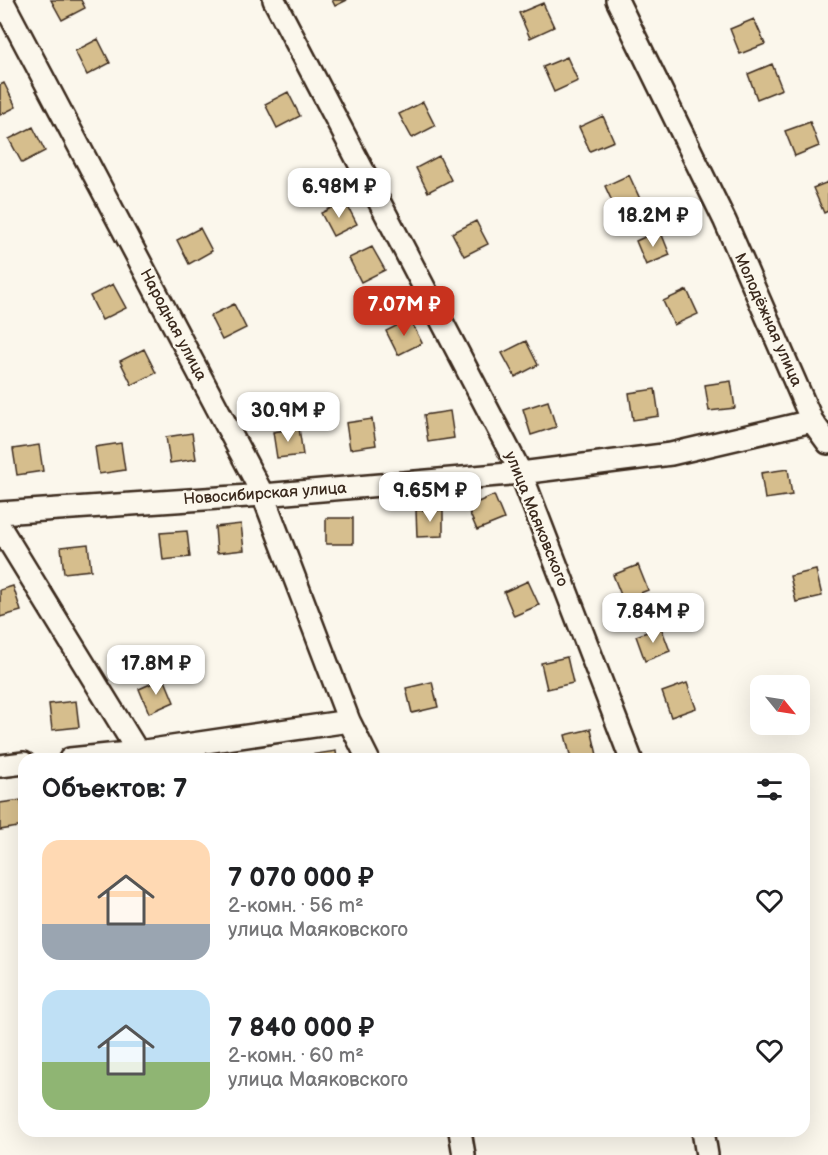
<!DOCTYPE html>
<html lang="ru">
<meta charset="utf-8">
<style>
body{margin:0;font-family:"Balsamiq Sans",sans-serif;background:#f2f2f2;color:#202124;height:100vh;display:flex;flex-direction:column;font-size:22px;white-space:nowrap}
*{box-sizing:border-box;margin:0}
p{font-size:20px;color:#757577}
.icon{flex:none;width:33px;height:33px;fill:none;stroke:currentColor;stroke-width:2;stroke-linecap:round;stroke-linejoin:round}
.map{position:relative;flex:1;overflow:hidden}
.drawer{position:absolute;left:18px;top:753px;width:792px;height:384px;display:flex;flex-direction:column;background:#fff;border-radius:18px;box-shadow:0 6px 24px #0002}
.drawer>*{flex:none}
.needle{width:39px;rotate:120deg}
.tools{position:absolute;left:750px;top:675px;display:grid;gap:12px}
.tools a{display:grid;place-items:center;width:60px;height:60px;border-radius:12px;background:#fff;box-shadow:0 6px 24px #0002;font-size:30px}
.price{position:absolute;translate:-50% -51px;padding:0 14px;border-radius:12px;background:#fff;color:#222;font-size:20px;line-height:39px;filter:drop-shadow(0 2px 3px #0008)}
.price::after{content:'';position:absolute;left:50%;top:36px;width:18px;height:14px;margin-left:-9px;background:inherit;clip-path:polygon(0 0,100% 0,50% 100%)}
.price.selected{background:#c8321e;color:#fff}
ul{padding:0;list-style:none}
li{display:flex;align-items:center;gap:18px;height:150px;padding:0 24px}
li span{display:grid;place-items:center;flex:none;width:168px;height:120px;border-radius:18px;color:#555}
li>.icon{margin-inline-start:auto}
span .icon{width:72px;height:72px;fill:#fffc;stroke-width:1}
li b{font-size:26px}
h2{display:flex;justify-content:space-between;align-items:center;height:72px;padding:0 24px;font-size:26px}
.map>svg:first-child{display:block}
.building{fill:#d6be8d;stroke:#3b2a1e;stroke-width:1.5}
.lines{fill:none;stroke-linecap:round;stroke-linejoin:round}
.street-casing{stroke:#3b2a1e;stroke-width:26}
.street{stroke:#fbf7ec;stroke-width:21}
.labels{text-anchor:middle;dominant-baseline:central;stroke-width:5;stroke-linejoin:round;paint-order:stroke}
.street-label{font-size:16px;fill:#3b2a1e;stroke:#fbf7ec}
</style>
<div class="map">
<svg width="828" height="1155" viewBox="0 0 828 1155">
<rect width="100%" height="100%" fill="#fbf7ec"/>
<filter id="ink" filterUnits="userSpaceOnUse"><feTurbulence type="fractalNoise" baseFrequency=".0167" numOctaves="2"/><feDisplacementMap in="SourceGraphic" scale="12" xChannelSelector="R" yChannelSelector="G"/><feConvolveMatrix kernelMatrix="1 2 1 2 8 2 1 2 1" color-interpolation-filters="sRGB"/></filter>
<g filter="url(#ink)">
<!-- building -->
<path class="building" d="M51,0H81L85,8L62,20Z
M332,0H347L335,6Z
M543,3L554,27L530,38L519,13Z
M754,19L765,44L740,54L730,29Z
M98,39L110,63L87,75L75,51Z
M567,57L578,81L554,92L543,67Z
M772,64L782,89L757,99L748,74Z
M4,83L16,107L0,115V85Z
M288,92L300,116L277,128L265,104Z
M423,102L435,126L412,138L399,114Z
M603,116L614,141L590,151L579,127Z
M810,122L819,146L795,156L785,131Z
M33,127L45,151L22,163L9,139Z
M439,156L451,180L428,192L416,168Z
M629,175L640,199L616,210L605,186Z
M828,182V211L824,213L813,188Z
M345,201L357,224L333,236L321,213Z
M476,221L488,244L464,256L452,233Z
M200,228L212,251L189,264L177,240Z
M660,230L670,255L646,265L636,241Z
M372,247L385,270L361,282L349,258Z
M113,284L126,308L102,320L90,296Z
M687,290L698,314L674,325L663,301Z
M234,304L246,328L222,340L210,316Z
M410,319L422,343L398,355L386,331Z
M526,341L538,365L515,377L502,353Z
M144,349L156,373L132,385L120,361Z
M731,381L735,408L709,411L705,385Z
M655,389L659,416L633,420L629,393Z
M548,401L556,427L531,435L523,409Z
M450,411L454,438L428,442L424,415Z
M372,419L376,445L350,449L346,423Z
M299,428L303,455L277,458L273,432Z
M192,433L196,459L170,463L166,437Z
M121,443L125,470L99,474L95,447Z
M39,445L43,471L17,475L13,449Z
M788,469L792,495L765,499L761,473Z
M494,495L504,519L477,530L467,507Z
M416,510H443V536L417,537Z
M326,518H353V544H326Z
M241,524L244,550L217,553L215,527Z
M187,531L190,557L163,560L160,533Z
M88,544L91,570L64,573L61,547Z
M638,565L648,590L623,600L613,575Z
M816,570L822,596L796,602L790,576Z
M528,581L539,605L514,616L504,592Z
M13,586L21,611L0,617V590Z
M661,627L670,651L645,661L636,636Z
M567,657L573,683L547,689L541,663Z
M164,678L174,702L149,713L139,689Z
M432,682L438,707L412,713L406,688Z
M687,683L696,708L671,717L662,692Z
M76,701L79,727L52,730L49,704Z
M591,729L597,755L571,759L565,735Z
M336,751L337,759H310L309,755Z
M21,800L24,826L0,830V803Z"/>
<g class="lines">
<!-- street casing -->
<g class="street-casing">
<path id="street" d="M2,0L263,495L349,721L368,759
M274,0L521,473L631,759
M617,0L725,221L812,421L828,443
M0,513L263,495L521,473L671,454L812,421
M0,527L138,752
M70,759L138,752L349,721
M0,766L24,763
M460,1131L464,1155
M703,1131L707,1155"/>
</g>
<!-- street -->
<use href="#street" class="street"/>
</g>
</g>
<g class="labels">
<!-- street labels -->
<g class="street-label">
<text transform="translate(768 320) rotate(66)">Молодёжная улица</text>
<text transform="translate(173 325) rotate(62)">Народная улица</text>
<text transform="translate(265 494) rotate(-4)">Новосибирская улица</text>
<text transform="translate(536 519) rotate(68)">улица Маяковского</text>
</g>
</g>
</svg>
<div class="tools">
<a><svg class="needle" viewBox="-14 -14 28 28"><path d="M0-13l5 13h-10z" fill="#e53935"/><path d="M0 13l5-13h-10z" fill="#757577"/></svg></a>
</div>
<b class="price" style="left:339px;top:219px">6.98M ₽</b>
<b class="price" style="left:653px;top:248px">18.2M ₽</b>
<b class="price selected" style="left:404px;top:337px">7.07M ₽</b>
<b class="price" style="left:288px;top:443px">30.9M ₽</b>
<b class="price" style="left:430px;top:523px">9.65M ₽</b>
<b class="price" style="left:653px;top:644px">7.84M ₽</b>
<b class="price" style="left:156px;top:696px">17.8M ₽</b>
<section class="drawer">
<h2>Объектов: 7<svg class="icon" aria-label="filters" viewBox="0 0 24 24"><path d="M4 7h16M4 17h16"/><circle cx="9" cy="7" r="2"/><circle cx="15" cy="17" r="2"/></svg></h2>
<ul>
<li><span style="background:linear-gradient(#ffd9b3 70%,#9aa5b1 0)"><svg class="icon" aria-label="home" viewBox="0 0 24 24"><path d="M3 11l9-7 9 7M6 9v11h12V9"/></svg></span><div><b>7 070 000 ₽</b><p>2-комн. · 56 m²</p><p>улица Маяковского</p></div><svg class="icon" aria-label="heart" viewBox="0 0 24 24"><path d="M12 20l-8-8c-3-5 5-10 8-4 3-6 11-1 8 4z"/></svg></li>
<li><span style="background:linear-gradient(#bfe0f5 60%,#8fb573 0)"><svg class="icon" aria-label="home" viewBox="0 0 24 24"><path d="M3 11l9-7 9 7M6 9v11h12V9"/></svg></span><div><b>7 840 000 ₽</b><p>2-комн. · 60 m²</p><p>улица Маяковского</p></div><svg class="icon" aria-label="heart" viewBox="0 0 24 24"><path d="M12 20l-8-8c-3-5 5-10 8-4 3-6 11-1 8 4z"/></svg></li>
</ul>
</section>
</div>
